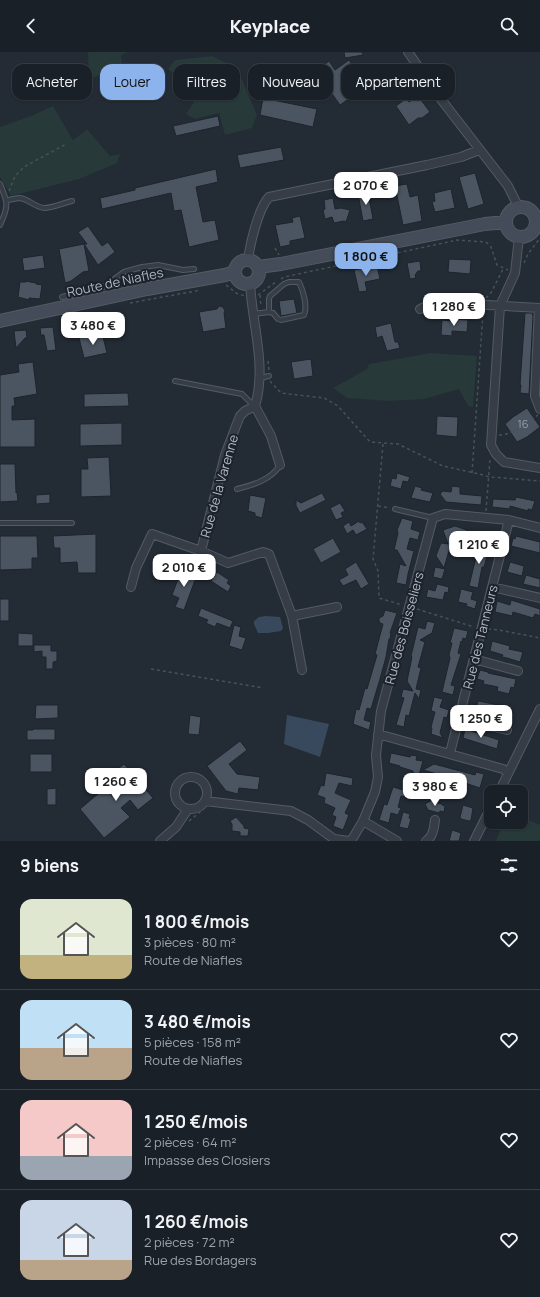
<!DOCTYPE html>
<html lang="fr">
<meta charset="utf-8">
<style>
body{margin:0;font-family:Manrope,sans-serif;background:#272d34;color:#f1f3f6;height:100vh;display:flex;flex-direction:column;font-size:15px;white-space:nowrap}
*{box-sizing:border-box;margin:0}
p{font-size:13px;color:#9fa3a8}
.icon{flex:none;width:22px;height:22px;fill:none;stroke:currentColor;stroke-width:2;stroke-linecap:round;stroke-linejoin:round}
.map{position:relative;height:789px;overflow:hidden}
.sheet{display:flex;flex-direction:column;background:#1a2028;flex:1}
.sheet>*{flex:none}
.hud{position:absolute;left:12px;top:12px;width:516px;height:36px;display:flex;gap:8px}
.controls{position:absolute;left:484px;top:733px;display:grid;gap:8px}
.controls a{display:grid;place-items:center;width:44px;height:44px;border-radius:8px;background:#1a2028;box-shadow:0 1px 3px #0004,0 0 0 1px #383e45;font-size:20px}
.price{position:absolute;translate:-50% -34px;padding:0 9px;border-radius:8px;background:#fff;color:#222;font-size:13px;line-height:26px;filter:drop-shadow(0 1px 2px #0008)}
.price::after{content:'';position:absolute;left:50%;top:24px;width:12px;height:9px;margin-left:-6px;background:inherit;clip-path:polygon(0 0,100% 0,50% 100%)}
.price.current{background:#8cb3ec;color:#111}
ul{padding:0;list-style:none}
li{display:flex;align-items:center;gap:12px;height:100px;padding:0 20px}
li+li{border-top:1px solid #383e45}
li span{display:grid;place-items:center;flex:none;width:112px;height:80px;border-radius:12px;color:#555}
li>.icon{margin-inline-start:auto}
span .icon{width:48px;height:48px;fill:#fffc;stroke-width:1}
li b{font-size:17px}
h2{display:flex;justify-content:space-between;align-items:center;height:48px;padding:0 20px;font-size:17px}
.chip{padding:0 14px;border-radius:12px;background:#1a2028;box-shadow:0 1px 3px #0004,0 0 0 1px #383e45;font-size:14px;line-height:36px}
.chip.current{background:#8cb3ec;color:#111}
header{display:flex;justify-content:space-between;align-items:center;height:52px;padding:0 20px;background:#1a2028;font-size:18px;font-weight:800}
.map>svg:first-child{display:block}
.green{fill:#273938}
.water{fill:#39495d}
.building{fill:#4b5561;stroke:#1d242d}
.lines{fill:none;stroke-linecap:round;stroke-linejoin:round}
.lane-casing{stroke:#535b64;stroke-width:6}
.street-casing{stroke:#535b64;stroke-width:10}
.secondary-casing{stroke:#535b64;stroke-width:14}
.path{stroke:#445456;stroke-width:1.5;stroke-dasharray:3 3;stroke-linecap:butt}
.lane{stroke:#363d46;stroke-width:4}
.street{stroke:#363d46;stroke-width:8}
.secondary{stroke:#444c59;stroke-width:12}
.labels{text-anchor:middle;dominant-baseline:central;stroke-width:4;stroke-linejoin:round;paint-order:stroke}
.number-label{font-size:11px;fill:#979faa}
.street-label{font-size:13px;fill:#b0b8c2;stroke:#1b222b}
</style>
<header><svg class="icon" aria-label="back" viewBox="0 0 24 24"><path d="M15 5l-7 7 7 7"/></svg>Keyplace<svg class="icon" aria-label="search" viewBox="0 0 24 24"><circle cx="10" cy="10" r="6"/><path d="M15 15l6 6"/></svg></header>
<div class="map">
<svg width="540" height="789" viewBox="0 0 540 789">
<rect width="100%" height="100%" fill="#232b35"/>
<!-- green -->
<path class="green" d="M88,0H128L121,3L122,12L89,28Z
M212,4L237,16L257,63L252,76L225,83L219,61L195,67L186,62L194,50L187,33L168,17L175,8Z
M53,54L73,88L87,77L110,104L120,102L117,111L79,127L11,144L0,125V75L31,64Z
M431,301L477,304L473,355L468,354L459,337L424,347L389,349L347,346L333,336L367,317L369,312Z
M521,765L540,773V786L539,789H496L504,770H521Z"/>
<!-- water -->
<path class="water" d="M266,564L280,565L283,576L281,579L268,581H258L254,572V569L259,565Z
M287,663L329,672L320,705L284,692Z"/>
<!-- building -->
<path class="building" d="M344,0H362L363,3L345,6Z
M349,8L367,34L340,53L316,19L329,9L335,18Z
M418,44L430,60L422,66H418L409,73L396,54L407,46L409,50Z
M263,46L317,57L313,75L260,63Z
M218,64L220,74L176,84L173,74Z
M281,95L284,108L240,116L237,103Z
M216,117L218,130L196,135L203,170L215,168L219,188L189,195L181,158L174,159L171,141L102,157L100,146L135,138V136Z
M475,121L484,152L468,157L459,125Z
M407,132L410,145L418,143L422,169L403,173L395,134Z
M451,137L455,156L435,160L432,150L435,149L434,141Z
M368,140L373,167L363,169L358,142Z
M333,146L335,157L341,156L350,158L346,170L344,169L334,171L332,165L325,167L323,158L325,157L324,148Z
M300,164L305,186L290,189V193L280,195L275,173L293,170L292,166Z
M88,174L102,194L108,190L115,200L98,213L84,192H87L78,180Z
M84,192L89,219L83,220L71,229L65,231L59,197Z
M43,203L45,216L24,219L22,206Z
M449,207L471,208L470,222L448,220Z
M420,209L421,219H418L415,223L416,226L410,227L407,211Z
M377,213L380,227L365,230L367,239L359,240L354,218Z
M25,229L36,231V232L42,233L40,247L29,246V248L18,245L20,230H26Z
M294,247L297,261L281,264L279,249Z
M219,254L223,255L225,259L224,261L226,276L203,280L199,260L217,257Z
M525,261H532L533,264L529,342L520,341L521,333H520Z
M452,267L468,268L467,280L452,279V284L441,283L442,268L451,269Z
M391,271L395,290H398L400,296L387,299L382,284L377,286L375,275Z
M53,275L56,298L47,299L44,283H41L40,276Z
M26,278L27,285L25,286L16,296L14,279Z
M102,281L107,301L84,306L79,286Z
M311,307L313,324L294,327L291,310Z
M33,310L37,342L14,346L15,354H12V368L35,367V395H0V323L19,320L18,312Z
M128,341L129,354L84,355V342Z
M527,356L540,375L527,385L517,390L505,372L513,365Z
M437,364L458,365L457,385L436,383Z
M122,371V393L80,394V372Z
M109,405L111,444L81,445V417H88L87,406Z
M0,412H15L16,441L17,440L18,449L0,450Z
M397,421L410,425L408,430L403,429L401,437L390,434L392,426L396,427Z
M415,434L422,436L421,438L433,441L430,450L411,446Z
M452,434L460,435V442L482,444L481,453L446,450L440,442L443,439L451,440Z
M322,441L326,448L300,461L296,454V448L301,451Z
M50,442V451L36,452V443Z
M250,443L266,446L262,466L255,464V461L248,459Z
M516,445L535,449L532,458L528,457V459L510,454V457L492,455L493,447L515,448Z
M340,451L345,459L341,461L343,465L336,468L330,456Z
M402,466L413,469L411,477L420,480L418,488L410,486L407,497L414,499L408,522L406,533L396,531L400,512L406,514L397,498H394L398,481L397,478Z
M359,469L360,471L362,470L367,477L356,483L353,478L347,482L343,474L349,470L351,474Z
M455,474L467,478L466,480L478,484L477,493L453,485L444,516L436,504L437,501L441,491L448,492L443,478Z
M96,482V521H78L77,510L60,511V496H54L53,484Z
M0,484H37L38,506H32V517L0,518Z
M516,484L540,490V501L511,494L513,486L515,487Z
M333,486L341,500L321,511L313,497Z
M479,493L490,494L484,515H482L478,536L469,534Z
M356,510L369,532L361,537L356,528L343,534L339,528L348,523L345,517Z
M510,510L524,514L522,524L507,520Z
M435,515L445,517L442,527L433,525Z
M190,517L198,520L184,558L175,555L179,546L172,543L181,519L188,521Z
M217,520L229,528L227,531L231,534L228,540L211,529Z
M526,523L540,527V536L523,532Z
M437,532L449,535L448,541L445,540L443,548L426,545L428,537L435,539Z
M461,537L473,540L471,547L477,549L475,557L466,554L467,552L458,550Z
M0,547H9V569H0Z
M511,548L540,557V564L535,562L533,566L513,560L512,564L495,560L497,549L510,553Z
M201,556L233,569L230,576L217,571L215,575L206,571L208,568L198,564Z
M385,558L397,561L390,581H391L390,587H389L386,605L380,627L371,657L367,656L364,668L371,670L369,678L353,672L356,657L359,658L365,636L367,637L377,603L375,602L383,572L380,571L379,569V566L383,564Z
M427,569L435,571L432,581L420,588L425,590L418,615L421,616L416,637L421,638L419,647L415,641L409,664L406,663L404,675L396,673L404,646L401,645L403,637L413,639L407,629L412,605L411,604L418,575L425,577Z
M234,573L241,575L239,584L246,586L242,598L229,594Z
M454,576L468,579L466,587L463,586L462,590L461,589L458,601L461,602L451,633L455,634L453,643L442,640L450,606L449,603L452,591H450Z
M18,581L33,582V594H18Z
M492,589L510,594L509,597L523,600L520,610L507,606L502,605L503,603L490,599Z
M34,593H51V599H57V609L53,610V617H46V605H42V599L34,600Z
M480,618L488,620V621L516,627L514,636L511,635L509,642L497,639L498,635L483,632L484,629L477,627Z
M434,645L443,647L440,655L449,658L447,666L444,665L440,681L443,686L431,682L432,677L431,675L435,660L431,659Z
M478,649L509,655L506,668L491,664V661L480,658L478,663L470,661L473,652L477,653Z
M36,653H58V666L35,667Z
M190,663L201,665L199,683L188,682Z
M33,677H55V688H27V678H33Z
M465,677L499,688L497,697L463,686Z
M240,689L247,698L229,712L237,722L260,725L258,738L239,736L238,742L226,739L207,714Z
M391,701L410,705L411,703L417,704L416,708L423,709L419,723L413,721V719L400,715V714L389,711Z
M30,702H52V720H30Z
M124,712L153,746L138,758L130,748L121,756L130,765L104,786L80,757L105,736L112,744L120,737L109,724Z
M434,712L475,723L476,720L484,722L480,736L465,731L466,730L423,718Z
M326,721L353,726L352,734L339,731L335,741L351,748L345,761L349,763L343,778L333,774L336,765L332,763L335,756L324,751L325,746L317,743L321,733L324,734Z
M393,735L410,740L408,746L401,744L398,755L401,756L398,763L391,761L389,771L379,768L384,752L387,753Z
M56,736V753H47V737Z
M432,748L433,750L442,752V753L445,754L444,760L440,759L439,761L428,758L425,752Z
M463,753L473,756L471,768L469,769L461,767L460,765Z
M403,760L410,762L409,766L411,767L408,777L399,775Z
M236,765L244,774V776L249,777L248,784H240V780L232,779V772L230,769Z
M452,778L461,781L459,789H449Z"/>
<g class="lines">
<!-- lane casing -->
<g class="lane-casing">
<path id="lane" d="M0,132C8,151 9,154 0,173
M7,148C11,148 16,146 20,146C28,147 35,155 44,156C52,156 63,151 72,149
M146,235L142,215L158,213L183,218L194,217
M62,245L102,236L124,220L142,215
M253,262L269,260L273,261L278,267L281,268L304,263C308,255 303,238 299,230H289L284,232L270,244L269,247V260
M260,326L269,324
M175,329L242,342L254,354
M237,437C253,433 271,428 280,413
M395,457L433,466
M0,471H72"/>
</g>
<!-- street casing -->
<g class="street-casing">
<path id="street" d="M408,0L440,46L508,134L519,156
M519,185L515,221L500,254L491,393L496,402L504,410L540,416
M248,208C250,192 258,157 269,145L427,113L461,105L479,98
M250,231C252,272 267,314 255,354L271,384L280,413
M539,256L535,344L540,357
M420,257L435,250L540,256
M201,499L225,403L236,374L240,364L245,359L255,354
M131,535L136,516L152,482L201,499L228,511L263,500L269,502L292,564L302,618
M492,535L540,546
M292,564L337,555
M474,607L518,619
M459,666L507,678
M378,682L503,717L508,721
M450,701L509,468
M175 741a16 16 0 1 1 32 0a16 16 0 1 1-32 0Z
M499,740L540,657
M205,749L291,759L308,768L334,787L349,789
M363,769L397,789
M160,789L176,775L188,757
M351,789L363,769L375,740L378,725L376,703L381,659L433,466L445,462L509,468L540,476
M426,789C433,785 434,776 435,768
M474,789L491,755"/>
</g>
<!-- secondary casing -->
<g class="secondary-casing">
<path id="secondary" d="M506 170a15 15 0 1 1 30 0a15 15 0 1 1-30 0Z
M235 220a12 12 0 1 1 24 0a12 12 0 1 1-24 0Z
M258,215L281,212L485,172L506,170
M0,269L147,237L225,223L235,220"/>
</g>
<!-- path -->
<path class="path" d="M9,139L15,124L24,115L66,92
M456,188L486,190L491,195L497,213L508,218
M275,196L279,203
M524,211L528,202L540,186
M281,227L284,225L453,189
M226,233L236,241L245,244
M258,243L276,230
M260,243L261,255
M486,246L491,241L503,217
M130,251L201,238
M268,309L269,319
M270,329L281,341L324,346L338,354L370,390L398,392L443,414L479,422L490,425L540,429
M499,383C513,383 527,371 538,363
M383,392L373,507L378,519L379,546L402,553
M472,421L483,261
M378,454L390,456
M486,459L490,407
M417,557L474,575
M488,577L499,578L540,586
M151,617L263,636
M189,769L205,756"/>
<!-- lane -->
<use href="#lane" class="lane"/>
<!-- street -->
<use href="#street" class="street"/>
<!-- secondary -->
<use href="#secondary" class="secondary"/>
</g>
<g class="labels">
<!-- number labels -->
<g class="number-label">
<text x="523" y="371">16</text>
</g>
<!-- street labels -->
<g class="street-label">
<text transform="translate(115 230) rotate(-12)">Route de Niafles</text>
<text transform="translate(219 434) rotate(-74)">Rue de la Varenne</text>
<text transform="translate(404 576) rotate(-75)">Rue des Boisseliers</text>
<text transform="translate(480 585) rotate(-76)">Rue des Tanneurs</text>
</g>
</g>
</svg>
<div class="controls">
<a><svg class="icon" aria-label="locate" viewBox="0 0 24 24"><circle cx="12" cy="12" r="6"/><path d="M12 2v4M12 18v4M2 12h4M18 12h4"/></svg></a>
</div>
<b class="price" style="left:366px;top:154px">2 070 €</b>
<b class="price current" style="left:366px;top:225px">1 800 €</b>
<b class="price" style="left:454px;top:275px">1 280 €</b>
<b class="price" style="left:93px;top:294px">3 480 €</b>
<b class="price" style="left:479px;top:513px">1 210 €</b>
<b class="price" style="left:184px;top:536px">2 010 €</b>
<b class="price" style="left:481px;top:687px">1 250 €</b>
<b class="price" style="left:116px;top:750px">1 260 €</b>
<b class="price" style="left:435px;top:755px">3 980 €</b>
<div class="hud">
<a class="chip">Acheter</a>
<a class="chip current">Louer</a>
<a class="chip">Filtres</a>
<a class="chip">Nouveau</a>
<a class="chip">Appartement</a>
</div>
</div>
<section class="sheet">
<h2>9 biens<svg class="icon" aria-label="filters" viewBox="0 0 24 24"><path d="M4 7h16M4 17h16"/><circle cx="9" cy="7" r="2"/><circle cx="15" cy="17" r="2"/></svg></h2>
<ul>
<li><span style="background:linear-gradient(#dfe7d0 70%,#c2b280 0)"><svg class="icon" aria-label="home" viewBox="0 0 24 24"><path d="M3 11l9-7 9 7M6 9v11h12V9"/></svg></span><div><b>1 800 €/mois</b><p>3 pièces · 80 m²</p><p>Route de Niafles</p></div><svg class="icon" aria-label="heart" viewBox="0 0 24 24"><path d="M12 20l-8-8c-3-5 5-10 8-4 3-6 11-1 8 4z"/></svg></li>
<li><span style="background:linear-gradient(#bfe0f5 60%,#b9a48a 0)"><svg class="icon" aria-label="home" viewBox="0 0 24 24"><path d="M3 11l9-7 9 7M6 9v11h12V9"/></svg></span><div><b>3 480 €/mois</b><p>5 pièces · 158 m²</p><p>Route de Niafles</p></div><svg class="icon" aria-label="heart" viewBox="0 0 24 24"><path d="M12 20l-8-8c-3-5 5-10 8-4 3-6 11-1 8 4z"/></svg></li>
<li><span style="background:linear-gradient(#f6c9c9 70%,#9aa5b1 0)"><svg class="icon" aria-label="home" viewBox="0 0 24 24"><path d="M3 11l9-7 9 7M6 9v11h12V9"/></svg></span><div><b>1 250 €/mois</b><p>2 pièces · 64 m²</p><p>Impasse des Closiers</p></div><svg class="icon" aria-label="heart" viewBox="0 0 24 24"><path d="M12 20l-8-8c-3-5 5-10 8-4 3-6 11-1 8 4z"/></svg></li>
<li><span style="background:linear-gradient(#c9d6e8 75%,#b9a48a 0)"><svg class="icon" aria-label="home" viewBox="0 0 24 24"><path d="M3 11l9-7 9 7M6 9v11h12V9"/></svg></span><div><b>1 260 €/mois</b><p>2 pièces · 72 m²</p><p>Rue des Bordagers</p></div><svg class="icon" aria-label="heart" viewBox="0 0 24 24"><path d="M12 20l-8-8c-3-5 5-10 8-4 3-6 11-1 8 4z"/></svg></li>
</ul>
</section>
